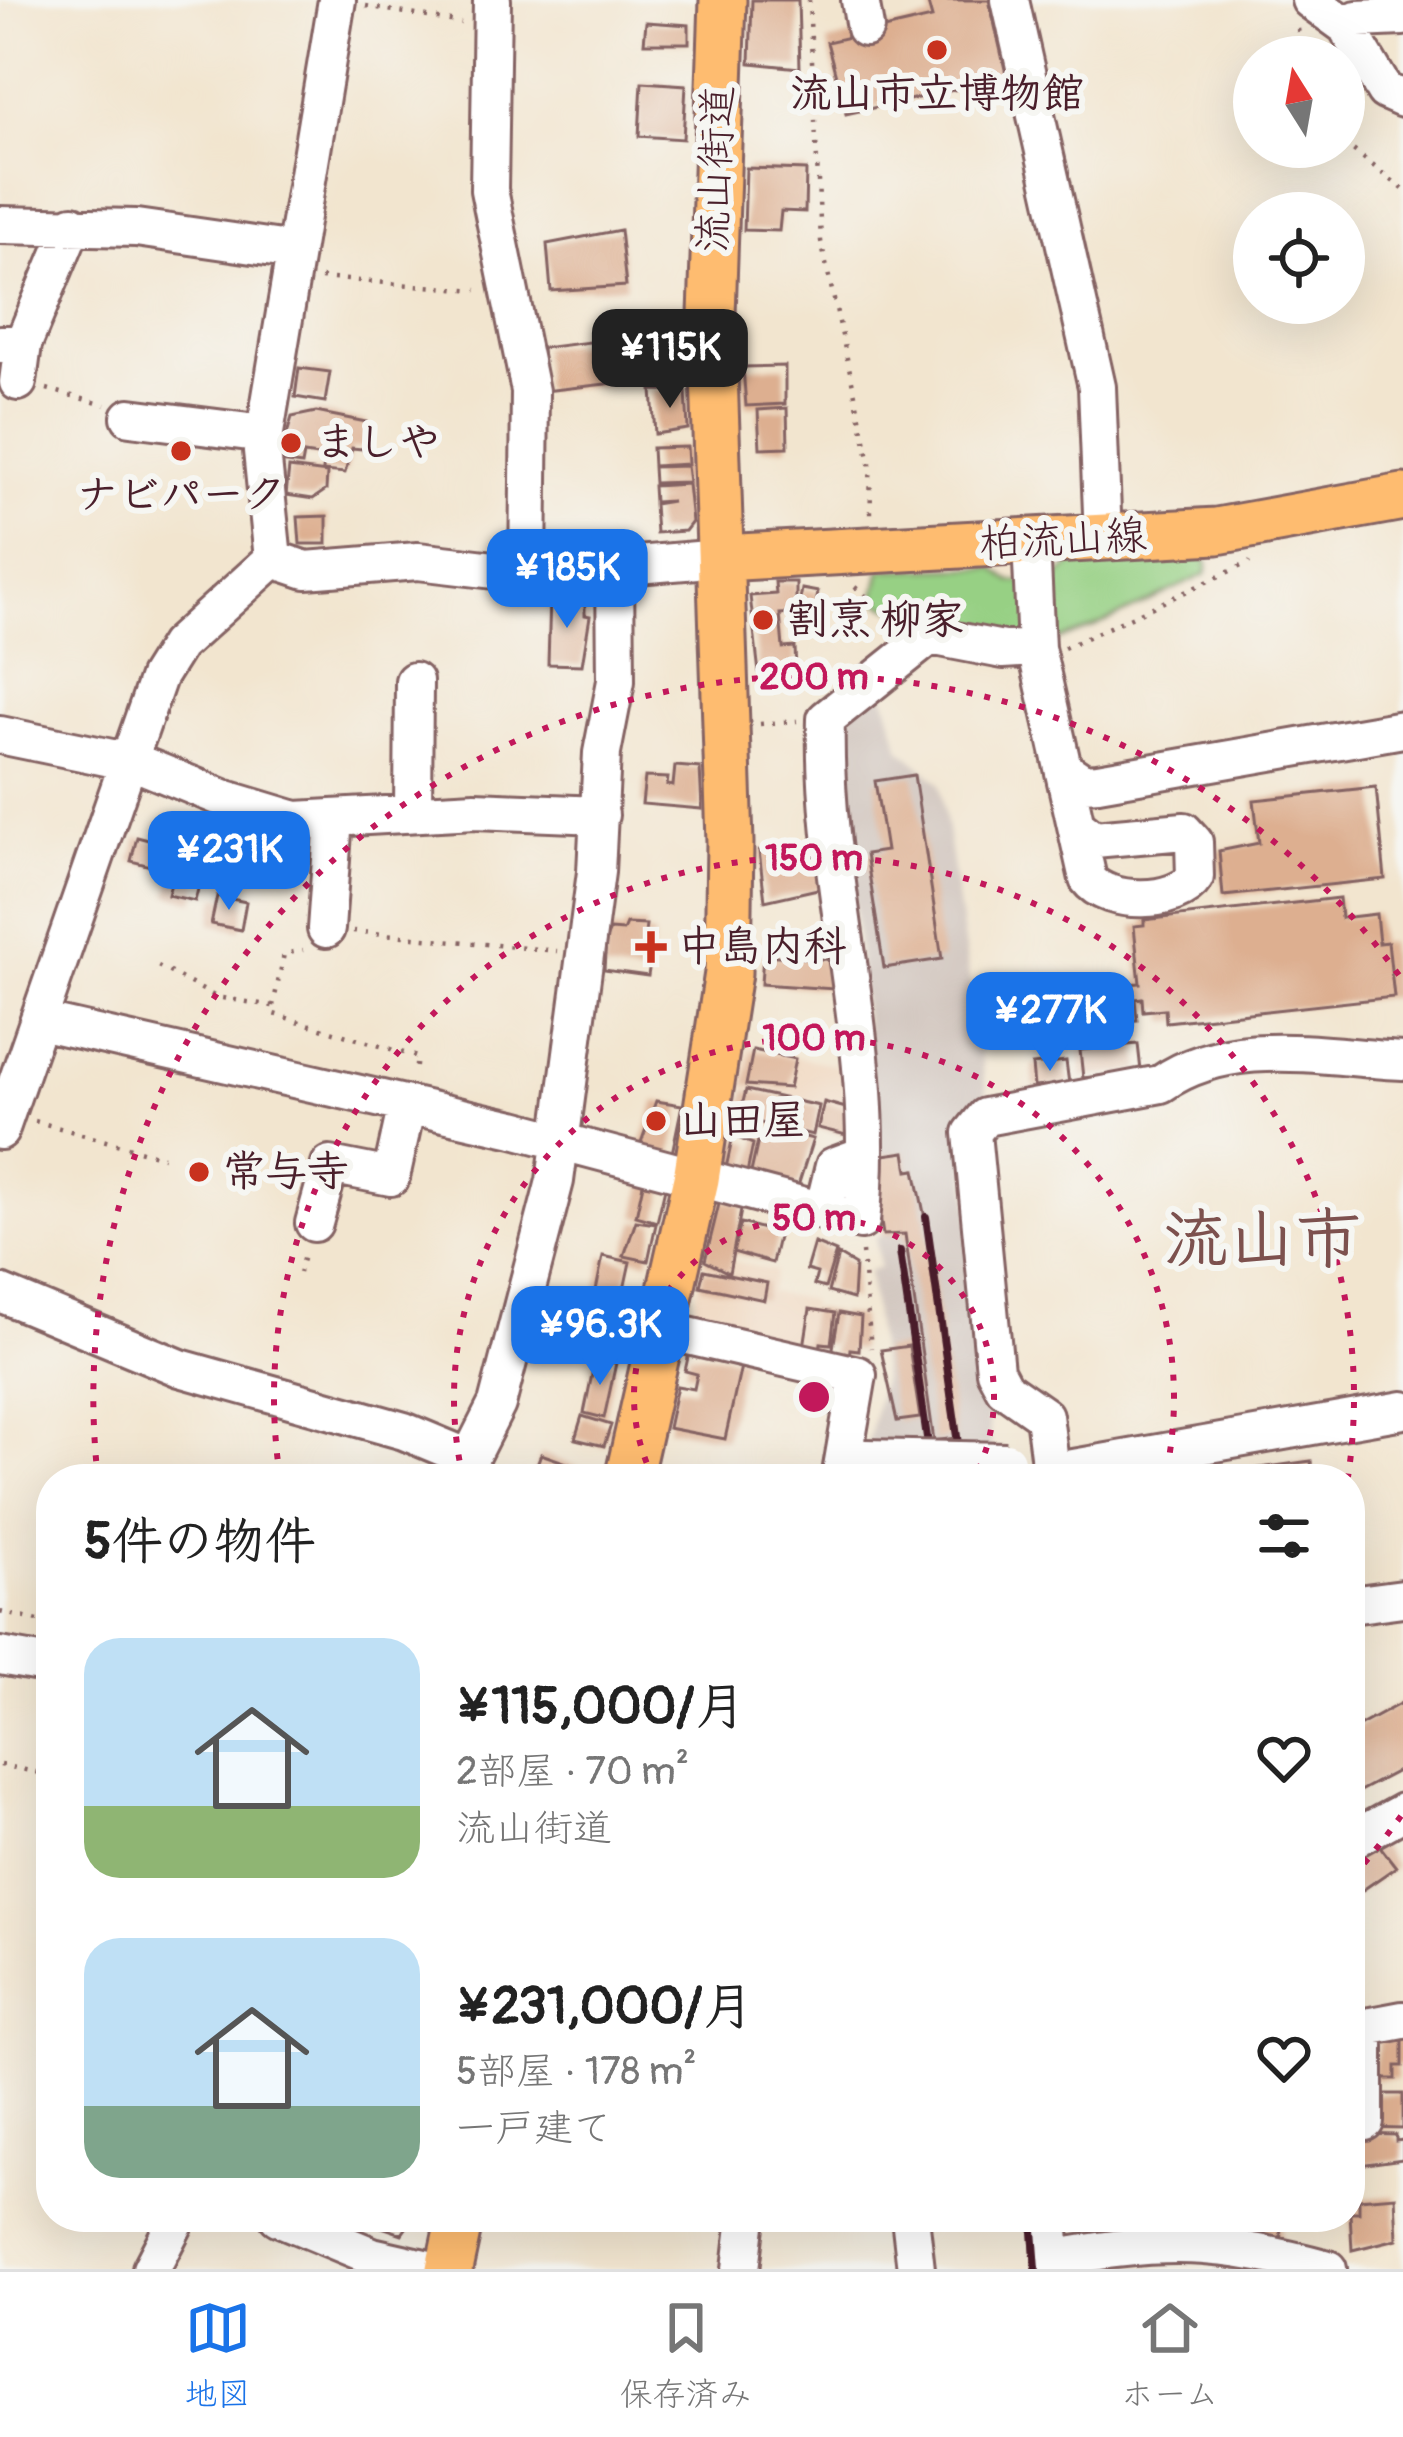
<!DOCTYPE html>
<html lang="ja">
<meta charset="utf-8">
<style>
body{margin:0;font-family:Pangolin,"Klee One",sans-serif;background:#f6f6f6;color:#222;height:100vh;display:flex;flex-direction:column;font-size:45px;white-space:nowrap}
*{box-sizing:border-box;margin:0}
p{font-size:39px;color:#767676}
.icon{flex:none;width:66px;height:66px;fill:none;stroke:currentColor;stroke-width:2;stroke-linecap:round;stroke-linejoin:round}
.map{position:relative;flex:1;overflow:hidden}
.side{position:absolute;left:36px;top:1464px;width:1329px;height:768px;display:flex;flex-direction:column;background:#fff;border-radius:48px;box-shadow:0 12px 48px #0002}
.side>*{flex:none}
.needle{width:78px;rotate:349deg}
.tools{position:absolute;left:1233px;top:36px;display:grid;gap:24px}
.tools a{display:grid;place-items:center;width:132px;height:132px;border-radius:50%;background:#fff;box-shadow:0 12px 48px #0002;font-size:60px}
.price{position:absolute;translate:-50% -102px;padding:0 27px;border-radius:24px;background:#1a73e8;color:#fff;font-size:39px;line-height:78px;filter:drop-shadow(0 3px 6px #0008)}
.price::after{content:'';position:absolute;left:50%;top:72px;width:36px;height:27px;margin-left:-18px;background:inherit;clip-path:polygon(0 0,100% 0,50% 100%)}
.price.selected{background:#222;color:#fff}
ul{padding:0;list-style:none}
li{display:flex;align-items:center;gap:36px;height:300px;padding:0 48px}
li span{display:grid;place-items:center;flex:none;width:336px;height:240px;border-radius:36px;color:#555}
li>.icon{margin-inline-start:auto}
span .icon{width:144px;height:144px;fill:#fffc;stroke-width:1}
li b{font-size:51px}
h2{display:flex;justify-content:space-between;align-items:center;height:144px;padding:0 48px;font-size:51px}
.tabs{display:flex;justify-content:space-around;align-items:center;height:168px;border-top:3px solid #e0e0e0;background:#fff;font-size:33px;color:#767676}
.tabs a{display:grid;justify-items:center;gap:6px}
.tabs .selected{color:#1a73e8}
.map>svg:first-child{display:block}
.built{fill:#f0d5bc}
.industrial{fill:#cec1b9}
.green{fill:#97d084;stroke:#707858;stroke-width:3}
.building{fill:#ddaf90}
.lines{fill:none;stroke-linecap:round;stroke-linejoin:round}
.minor-casing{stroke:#856464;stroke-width:42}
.major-casing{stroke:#856464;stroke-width:51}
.path{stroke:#856464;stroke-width:4.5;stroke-dasharray:3 9;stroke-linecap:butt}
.minor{stroke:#fff;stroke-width:36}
.major{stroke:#febc70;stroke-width:45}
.rail{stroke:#4a1f2b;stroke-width:8}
.minor-bridge-casing{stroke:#856464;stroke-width:42;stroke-linecap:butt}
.minor-bridge{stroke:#fff;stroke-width:36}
.ring{fill:none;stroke:#c2185b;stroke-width:6;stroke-dasharray:6 12}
.poi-dot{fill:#c8321e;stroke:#f6f6f2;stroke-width:4.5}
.labels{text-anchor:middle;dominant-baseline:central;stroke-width:12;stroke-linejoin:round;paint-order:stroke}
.poi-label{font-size:42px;font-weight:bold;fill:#4a1f2b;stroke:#f6f6f2;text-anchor:start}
.street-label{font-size:42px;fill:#4a1f2b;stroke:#f6f6f2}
.town-label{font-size:66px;font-weight:bold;fill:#7d514e;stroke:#f6f6f2}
.centre{fill:#c2185b;stroke:#f6f6f2;stroke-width:6}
.ring-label{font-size:36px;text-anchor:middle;font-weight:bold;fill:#c2185b;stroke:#f6f6f2;stroke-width:12;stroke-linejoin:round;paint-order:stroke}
</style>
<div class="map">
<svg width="1403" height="2269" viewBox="0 0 1403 2269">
<rect width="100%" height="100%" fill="#f6f6f2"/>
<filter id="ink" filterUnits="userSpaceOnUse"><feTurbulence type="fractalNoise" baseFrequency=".00833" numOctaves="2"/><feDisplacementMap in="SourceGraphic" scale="24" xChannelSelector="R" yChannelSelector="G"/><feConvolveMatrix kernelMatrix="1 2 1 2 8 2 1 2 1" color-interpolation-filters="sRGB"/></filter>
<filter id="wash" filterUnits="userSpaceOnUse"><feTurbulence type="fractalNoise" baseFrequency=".004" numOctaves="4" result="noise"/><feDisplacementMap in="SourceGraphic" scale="48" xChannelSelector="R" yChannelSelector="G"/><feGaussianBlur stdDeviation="2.7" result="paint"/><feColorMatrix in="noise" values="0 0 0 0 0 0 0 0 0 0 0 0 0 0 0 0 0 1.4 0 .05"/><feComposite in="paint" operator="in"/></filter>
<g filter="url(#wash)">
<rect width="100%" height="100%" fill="#f2e5cf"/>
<!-- built -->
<path class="built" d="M748,1047L851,1068L855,1130L846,1135L817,1128L821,1104L741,1087Z
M719,1197L743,1204L730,1261L775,1271L770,1292L810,1300L802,1355L688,1329Z"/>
<!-- industrial -->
<path class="industrial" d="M881,683L901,749L940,783L988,1103L961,1110L994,1479H860L882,1377L868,1271L880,1267L875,1237L883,1236L840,735L856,704Z"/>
<!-- green -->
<path class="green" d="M1202,555L1208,563L1206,574C1159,595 1110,624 1061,639C1021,650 909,622 874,599L881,570L994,568L1011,582L1054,580L1072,564Z"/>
<g id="blocks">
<!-- building -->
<path class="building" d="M752,0H798L800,68L750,63Z
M927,0H989L1007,78L846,114L827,42L932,18Z
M646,22L689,25V43H644Z
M642,82L686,85L683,139L639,136Z
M746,168L806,170L805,212L781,211L779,231L744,230Z
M620,230L626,286L551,291L547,244Z
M684,330L685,375L544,391L542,348Z
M785,366V404L746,406L743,367Z
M299,368L330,372L325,402L295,397Z
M652,390L686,391L688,429L655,434Z
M787,408L788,447L760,448L758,410Z
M316,412L366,422L363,449L352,448L345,473L323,471L324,457L304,454L302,465L279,462L292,417Z
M687,447L688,464L653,466L652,448Z
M687,466L689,482L654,483L653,467Z
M289,468L327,473L326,490L313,499L286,495Z
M688,484L692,522L685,531L656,533L654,504L672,501L654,502L653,486Z
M327,516V544H300L298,517Z
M775,582H796V613L780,614L783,648L795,647L796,671L759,673L750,596L776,594Z
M802,589L818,592L813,624L796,622Z
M550,597L585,598V615L590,616L582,665L548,664Z
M675,766L700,768L702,809L642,804L645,777L668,778L667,785L673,786Z
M914,775L942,959L884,968L866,854L886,851L875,781Z
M1376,787L1385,879L1223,896L1219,851L1259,843L1254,800Z
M137,837L210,856L204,880L131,861Z
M817,845L822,888L765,901L759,851Z
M173,875L200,881L195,901L168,895Z
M217,896L246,902L241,930L211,924Z
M1339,898L1341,918L1376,914L1379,943L1388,942L1394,997L1166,1022L1165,1009L1143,1011L1142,998L1135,999L1137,1020L1080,1024L1075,987L1140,983L1134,926L1144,925V920Z
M626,924L646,925L645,934L654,935L648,976L604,970L606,939L610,930L623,931Z
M763,955L836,960L834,989L761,984Z
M1138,1044L1141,1071L1083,1078L1080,1050Z
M753,1050L795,1059L789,1088L746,1085Z
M1066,1061L1069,1084L1034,1087L1032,1065Z
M746,1090L819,1106L813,1135L739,1118Z
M656,1101L682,1105L671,1158L639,1148Z
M824,1102L853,1110L855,1130L846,1135L818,1128Z
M786,1132L813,1139L798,1186L750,1177L759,1136L785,1137Z
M733,1136L753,1144L747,1173L726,1168Z
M905,1152L908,1171L915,1170L925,1218L955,1438L934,1441L905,1234L883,1235L874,1177L877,1156Z
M644,1179L666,1184L657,1222L636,1216Z
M720,1200L742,1205L729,1273L705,1261Z
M636,1221L656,1224L648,1261L624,1256Z
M741,1223L779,1233L772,1263L733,1252Z
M814,1243L836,1252L825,1288L814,1285L817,1273L806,1270Z
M838,1255L855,1265L853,1299L828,1292Z
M603,1256L630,1262L617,1322L591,1315Z
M704,1270L767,1283L764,1300L700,1286Z
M810,1309L835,1313L831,1344L821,1343L820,1349L804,1347Z
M839,1313L861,1317L859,1350L850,1349L849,1357L832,1354Z
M909,1346L920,1418L897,1421L881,1350Z
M689,1353L743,1357L725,1439L668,1428L677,1386L694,1389L697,1374L685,1371Z
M595,1360L616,1363L604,1418L584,1413Z
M582,1416L611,1425L604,1446L575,1439Z
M541,1454L598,1474L597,1479H531Z
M1311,1461L1313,1479H1216V1474Z
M1403,1702V1768L1350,1796V1731Z
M1379,1845L1396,1867L1354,1896L1350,1858Z
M1379,2040H1403V2066H1396V2079H1372Z
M1370,2094H1403V2129L1369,2128Z
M1359,2134L1396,2135V2141L1403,2140V2159L1359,2165Z
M1395,2196L1397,2239L1352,2250L1350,2212H1359V2199Z
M382,2217H414L402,2234L379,2226Z
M1188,2217H1244L1243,2226L1188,2224Z
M1250,2217H1280L1281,2241L1259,2242V2224H1251Z"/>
</g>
</g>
<g filter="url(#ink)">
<use href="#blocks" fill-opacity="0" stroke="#856464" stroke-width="3"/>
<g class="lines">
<!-- minor casing -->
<g class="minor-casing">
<path id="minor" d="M492,0L489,190L530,391L528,574
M860,0L865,28
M1010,0L1097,387L1103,538
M1310,0L1346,26L1385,91L1403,99
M1346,26L1357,19L1403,17
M0,225L136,228L295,251
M0,344H23L73,224
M18,382L23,344
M130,417L265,434
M1031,542L1036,648L1088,879C1107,905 1177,905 1195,877L1194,842L1184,831L1094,839L1076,825
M273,559L262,451L337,0
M273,559L306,570L418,561L528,574L721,558
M0,735L126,761
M127,759L223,798L296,820L475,810L600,815
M1066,771L1084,783L1098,782L1403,729
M413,812L414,681
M326,929L334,818
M39,1021L514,1129L861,1221C881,1053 821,886 826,719L930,636L1003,650L1036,648
M0,1131L158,677L178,645L273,559
M823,1211L834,1166L864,1155
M314,1223L330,1165L391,1177L406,1109
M0,1293L180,1368L404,1431L469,1458
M662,1330L858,1375L840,1479
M1051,1472L1403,1410
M459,1479L497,1404L555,1181L596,872L602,753L616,681L615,568
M1052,1479L1044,1416L1004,1388L995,1371L972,1133L985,1117L1161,1084C1231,1035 1323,1057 1403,1061
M1350,1605L1403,1598
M0,1656L51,1665
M1350,1841L1403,1812
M1365,2028V2122
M1350,2030L1403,2020
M278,2217L372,2256L429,2269
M910,2217L916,2269
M1049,2217L1053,2269
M1052,2259C1160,2238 1222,2240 1328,2269
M151,2269L178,2217
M741,2269L747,2217"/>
</g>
<!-- major casing -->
<g class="major-casing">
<path id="major" d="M721,558L1217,531L1403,497
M628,1479L696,1179L728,973L730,842L712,315L723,0
M449,2269L460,2217"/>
</g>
<!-- path -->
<path class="path" d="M809,0L821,241L870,462L871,514
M366,6L461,23
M1298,29L1303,57
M1344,143L1403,189
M321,278L477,290
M47,389L105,405
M855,587L897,622
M1064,648L1250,562
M760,724L797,721
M353,931L557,951
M158,966L216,997L273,1006L274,1014L417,1057L415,1074
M273,1006L284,954L303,950
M35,1121L163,1157
M862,1252L871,1348
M299,1273L305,1252
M0,1612L51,1624
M0,1765L51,1775"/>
<!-- minor -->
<use href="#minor" class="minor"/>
<!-- major -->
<use href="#major" class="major"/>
<!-- rail -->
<path class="rail" d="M926,1217L963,1479
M900,1251L933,1479
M1032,2217L1036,2269"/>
<!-- minor-bridge casing -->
<g class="minor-bridge-casing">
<path id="minor-bridge" d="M864,1458L1006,1461"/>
</g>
<!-- minor-bridge -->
<use href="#minor-bridge" class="minor-bridge"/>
</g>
</g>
<!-- distance rings -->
<g class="ring">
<path d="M654 1479A180 180 0 1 1 974 1479"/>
<path d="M463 1478A360 360 0 1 1 1165 1478"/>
<path d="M280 1477A540 540 0 1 1 1348 1477"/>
<path d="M1401 1816A721 721 0 0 1 1354 1875M98 1479A721 721 0 0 1 1401 978"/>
</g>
<!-- markers -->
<g class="poi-dot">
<circle cx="937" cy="50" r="12"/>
<circle cx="291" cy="443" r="12"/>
<circle cx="181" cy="451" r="12"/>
<circle cx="763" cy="620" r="12"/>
<path d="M645 929h12v12h12v12h-12v12h-12v-12h-12v-12h12z"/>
<circle cx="656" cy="1121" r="12"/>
<circle cx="199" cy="1172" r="12"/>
</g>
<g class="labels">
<!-- poi labels -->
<g class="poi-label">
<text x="937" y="94" text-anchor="middle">流山市立博物館</text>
<text x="315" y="443">ましや</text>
<text x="181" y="495" text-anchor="middle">ナビパーク</text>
<text x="787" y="620">割烹 柳家</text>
<text x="678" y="947">中島内科</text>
<text x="680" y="1121">山田屋</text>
<text x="223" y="1172">常与寺</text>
</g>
<!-- street labels -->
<g class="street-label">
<text transform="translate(716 169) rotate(-88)">流山街道</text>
<text transform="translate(1063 540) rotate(-3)">柏流山線</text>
</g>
<!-- town labels -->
<g class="town-label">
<text x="1262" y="1240">流山市</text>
</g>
</g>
<circle cx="814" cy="1397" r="18" class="centre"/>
<g class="ring-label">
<text x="814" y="689">200 m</text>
<text x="814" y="870">150 m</text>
<text x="814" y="1050">100 m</text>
<text x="814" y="1230">50 m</text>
</g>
</svg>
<div class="tools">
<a><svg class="needle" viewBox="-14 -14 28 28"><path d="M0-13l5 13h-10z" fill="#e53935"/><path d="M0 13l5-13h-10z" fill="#767676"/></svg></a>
<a><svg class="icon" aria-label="locate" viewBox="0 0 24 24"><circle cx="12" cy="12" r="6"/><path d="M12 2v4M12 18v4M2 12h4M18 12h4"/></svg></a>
</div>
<b class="price selected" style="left:670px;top:411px">¥115K</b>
<b class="price" style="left:567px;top:631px">¥185K</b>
<b class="price" style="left:229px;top:913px">¥231K</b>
<b class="price" style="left:1050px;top:1074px">¥277K</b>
<b class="price" style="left:600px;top:1388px">¥96.3K</b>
<section class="side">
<h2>5件の物件<svg class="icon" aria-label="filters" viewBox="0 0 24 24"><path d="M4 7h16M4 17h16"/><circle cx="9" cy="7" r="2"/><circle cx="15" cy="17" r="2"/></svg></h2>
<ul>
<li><span style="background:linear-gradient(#bfe0f5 70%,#8fb573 0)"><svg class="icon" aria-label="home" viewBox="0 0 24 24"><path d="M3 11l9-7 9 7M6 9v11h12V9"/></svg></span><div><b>¥115,000/月</b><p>2部屋 · 70 m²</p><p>流山街道</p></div><svg class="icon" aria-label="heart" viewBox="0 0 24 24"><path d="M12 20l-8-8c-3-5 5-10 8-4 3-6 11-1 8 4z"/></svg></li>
<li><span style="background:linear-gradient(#bfe0f5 70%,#7fa58c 0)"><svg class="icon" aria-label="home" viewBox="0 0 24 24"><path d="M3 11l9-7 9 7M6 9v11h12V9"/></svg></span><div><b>¥231,000/月</b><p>5部屋 · 178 m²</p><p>一戸建て</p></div><svg class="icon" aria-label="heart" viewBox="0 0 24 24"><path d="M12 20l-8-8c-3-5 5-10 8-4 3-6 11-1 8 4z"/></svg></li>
</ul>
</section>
</div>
<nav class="tabs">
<a class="selected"><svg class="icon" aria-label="map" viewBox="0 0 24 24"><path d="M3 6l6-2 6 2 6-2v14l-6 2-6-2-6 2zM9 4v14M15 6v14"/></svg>地図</a>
<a><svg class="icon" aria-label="saved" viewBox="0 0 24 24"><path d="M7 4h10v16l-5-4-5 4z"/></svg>保存済み</a>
<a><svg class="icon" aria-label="home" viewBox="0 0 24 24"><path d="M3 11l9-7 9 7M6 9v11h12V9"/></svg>ホーム</a>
</nav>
